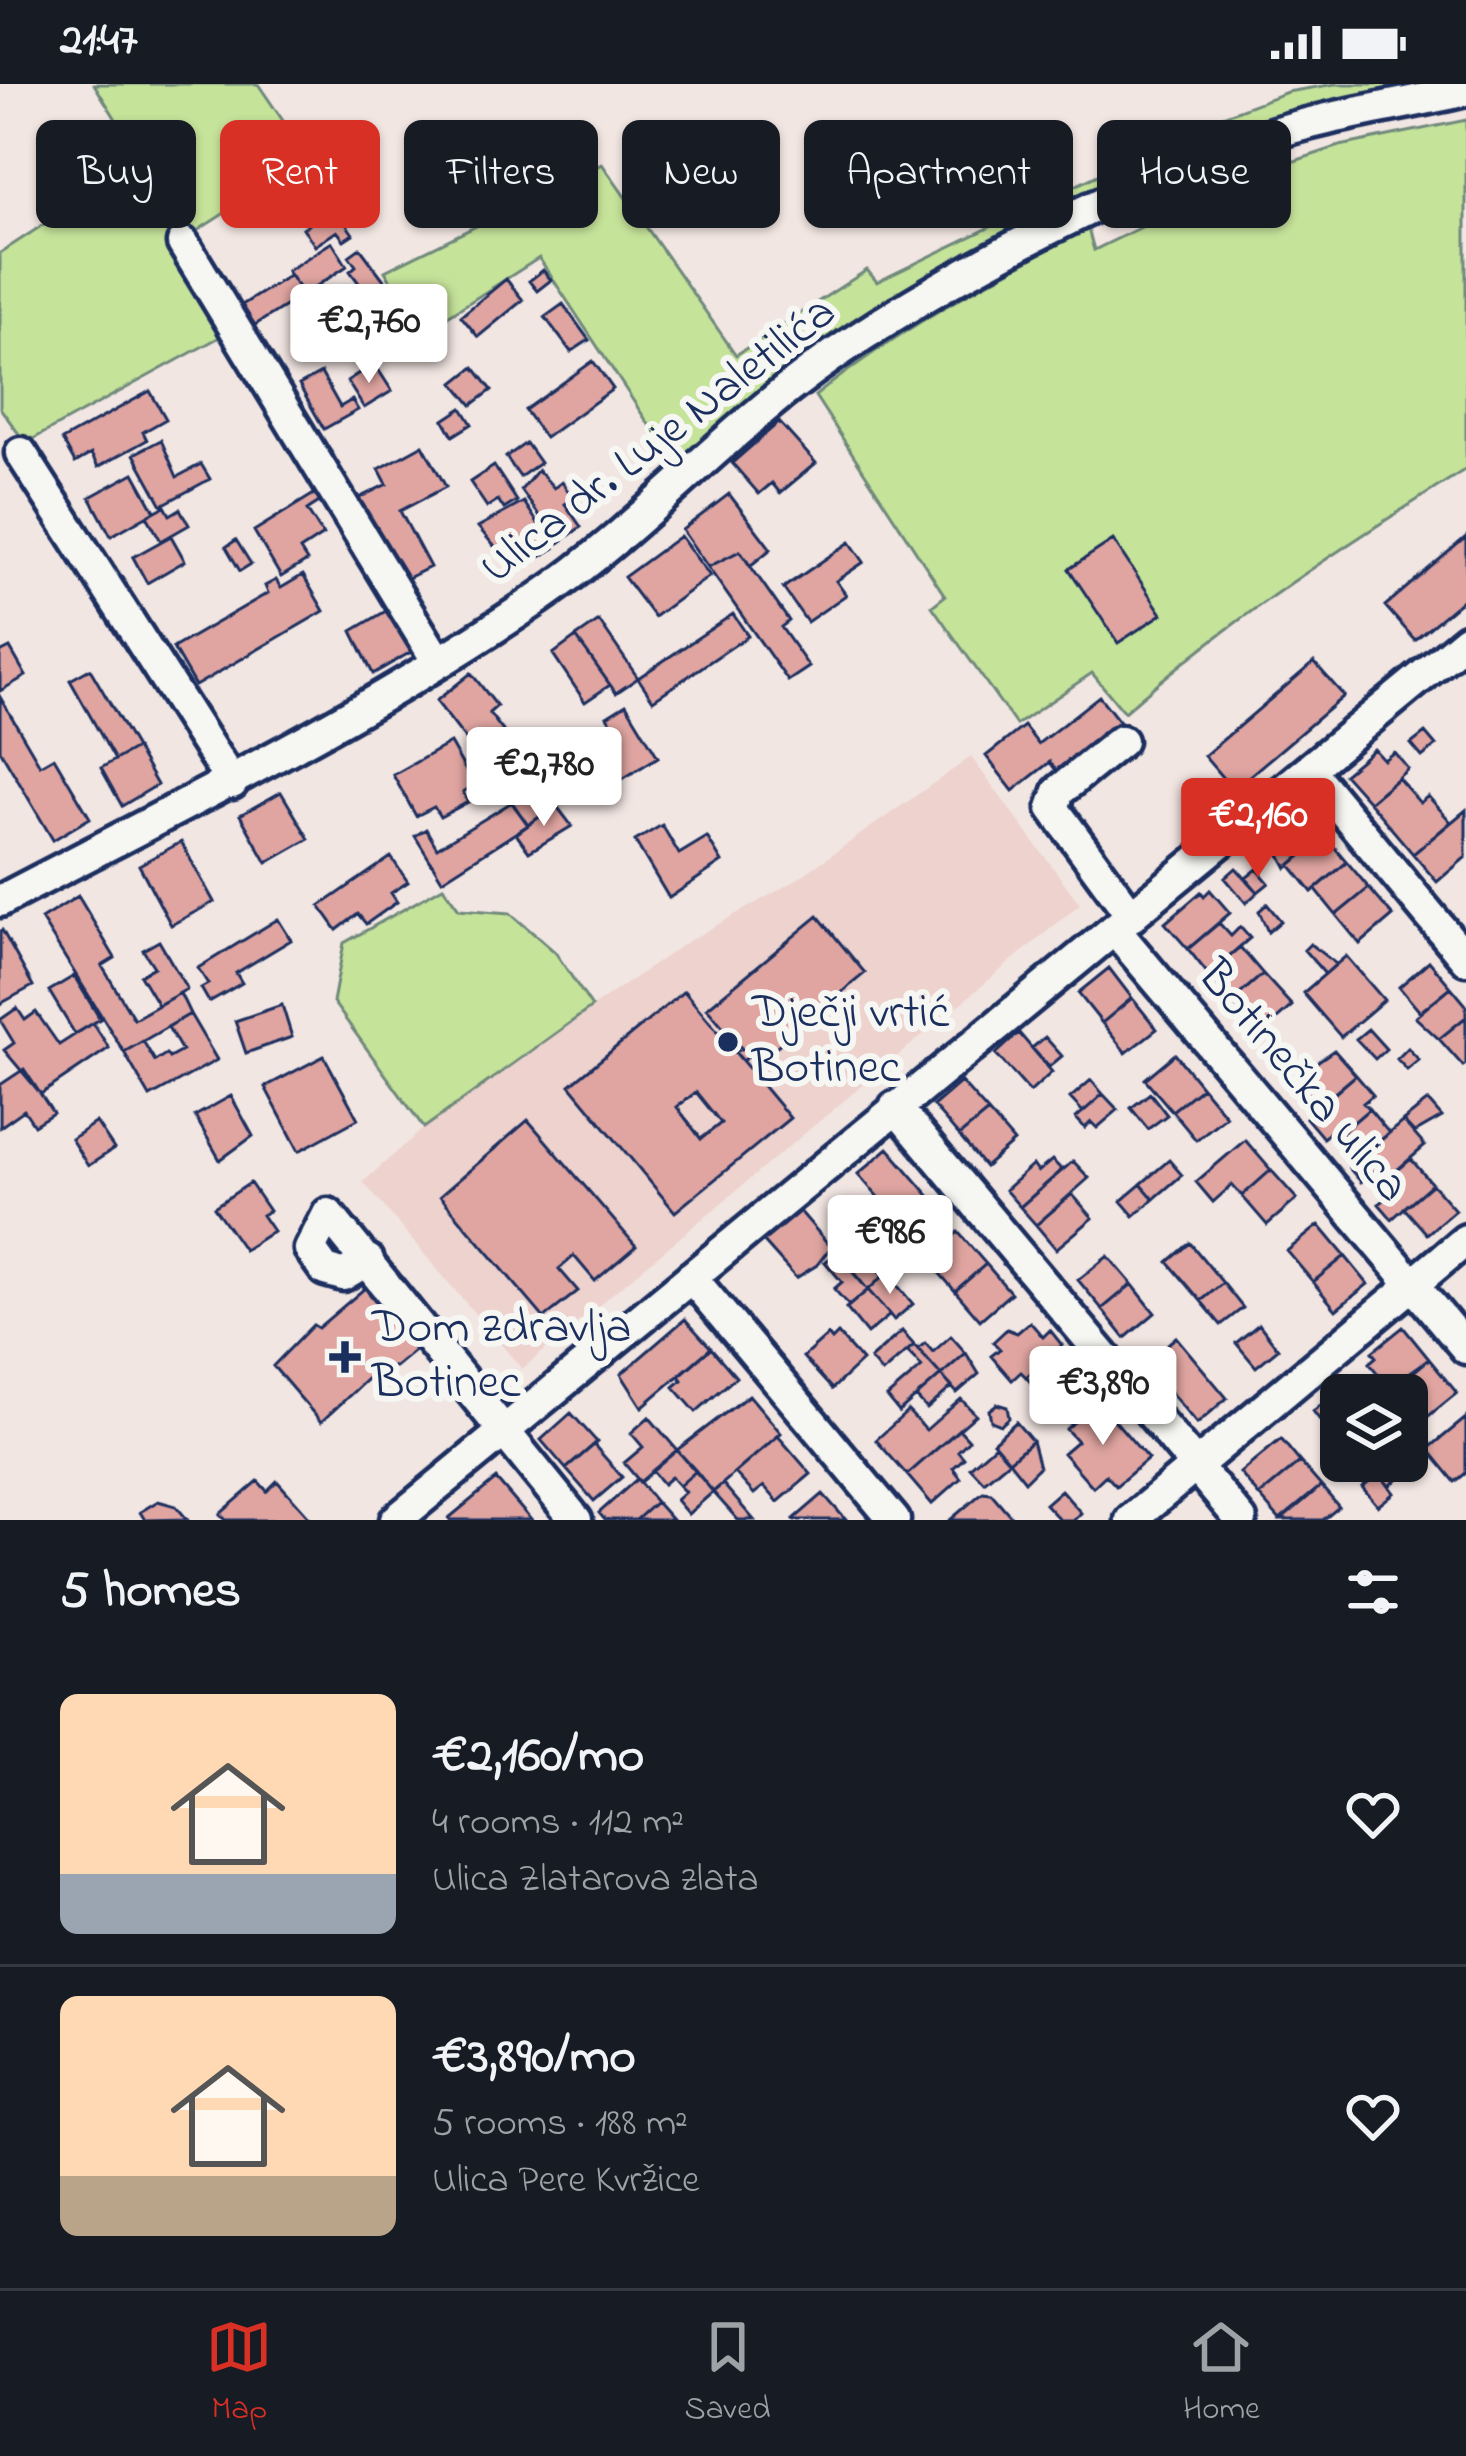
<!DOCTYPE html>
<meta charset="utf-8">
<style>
body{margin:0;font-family:"Indie Flower",sans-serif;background:#20242c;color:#f1f3f6;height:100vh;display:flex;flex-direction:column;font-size:45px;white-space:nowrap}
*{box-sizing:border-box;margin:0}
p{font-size:39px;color:#9ea1a6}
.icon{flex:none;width:66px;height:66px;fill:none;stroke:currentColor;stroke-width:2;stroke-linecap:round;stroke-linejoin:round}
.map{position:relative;height:1436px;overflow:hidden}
.side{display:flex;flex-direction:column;background:#171b24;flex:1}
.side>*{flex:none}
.banner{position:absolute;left:36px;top:36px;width:1395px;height:108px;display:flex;gap:24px}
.buttons{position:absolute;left:1320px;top:1290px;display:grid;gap:24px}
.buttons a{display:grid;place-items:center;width:108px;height:108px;border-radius:18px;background:#171b24;box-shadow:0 3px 9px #0004;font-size:60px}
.price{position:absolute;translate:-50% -102px;padding:0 27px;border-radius:12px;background:#fff;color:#222;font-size:39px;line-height:78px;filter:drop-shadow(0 3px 6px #0008)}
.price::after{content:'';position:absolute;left:50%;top:72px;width:36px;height:27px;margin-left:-18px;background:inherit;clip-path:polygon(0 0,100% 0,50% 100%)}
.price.on{background:#d93025;color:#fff}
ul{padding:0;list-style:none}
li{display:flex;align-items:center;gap:36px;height:300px;padding:0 60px}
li+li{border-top:3px solid #363941}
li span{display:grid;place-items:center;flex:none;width:336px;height:240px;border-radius:18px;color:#555}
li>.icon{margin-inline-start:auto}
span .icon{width:144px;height:144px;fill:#fffc;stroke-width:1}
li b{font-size:51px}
h2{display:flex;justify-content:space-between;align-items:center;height:144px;padding:0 60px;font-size:51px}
.tag{padding:0 42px;border-radius:18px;background:#171b24;box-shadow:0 3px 9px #0004;font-size:42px;line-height:108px}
.tag.on{background:#d93025;color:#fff}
.status{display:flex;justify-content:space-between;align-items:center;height:84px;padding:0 60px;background:#171b24;direction:ltr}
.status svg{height:33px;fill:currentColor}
.tab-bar{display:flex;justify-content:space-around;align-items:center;height:168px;border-top:3px solid #363941;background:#171b24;font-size:33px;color:#9ea1a6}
.tab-bar a{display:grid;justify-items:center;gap:6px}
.tab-bar .on{color:#d93025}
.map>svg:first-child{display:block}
.built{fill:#edd2ce}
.green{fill:#c6e39a;stroke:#70897c;stroke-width:3}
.building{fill:#e0a5a1;stroke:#1b2f5e;stroke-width:3;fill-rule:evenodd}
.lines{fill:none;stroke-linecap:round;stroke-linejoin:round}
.minor-casing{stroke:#1b2f5e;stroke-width:39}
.minor{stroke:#f6f6f2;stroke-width:30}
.poi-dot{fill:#1b2f5e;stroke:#f6f6f2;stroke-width:4.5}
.labels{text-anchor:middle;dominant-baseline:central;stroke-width:12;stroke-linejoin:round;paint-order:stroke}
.street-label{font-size:48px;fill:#1b2f5e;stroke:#f6f6f2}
.poi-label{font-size:48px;fill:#1b2f5e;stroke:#f6f6f2;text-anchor:start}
</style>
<div class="status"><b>21:47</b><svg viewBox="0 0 49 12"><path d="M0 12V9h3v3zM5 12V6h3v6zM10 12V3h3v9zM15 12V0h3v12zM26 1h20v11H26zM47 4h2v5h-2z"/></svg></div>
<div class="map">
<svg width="1466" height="1436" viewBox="0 0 1466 1436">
<rect width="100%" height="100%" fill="#f2e6e2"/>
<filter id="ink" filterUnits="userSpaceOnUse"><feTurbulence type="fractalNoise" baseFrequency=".00833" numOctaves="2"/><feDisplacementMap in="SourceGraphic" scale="24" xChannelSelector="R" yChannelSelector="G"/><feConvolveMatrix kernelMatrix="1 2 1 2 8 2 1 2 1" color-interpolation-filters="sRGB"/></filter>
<g filter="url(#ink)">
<!-- built -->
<path class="built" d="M971,673L1080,820L522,1285L363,1098L424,1044L592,923L687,858L793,798Z"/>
<!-- green -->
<path class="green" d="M94,0H258L309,75L189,152Z
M1335,0H1425L1216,52L1073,120L852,240L790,283L675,380L539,174L421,249L385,187L602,80L736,271L867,186L877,198L1207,38L1287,8Z
M1466,36V385C1347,460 1230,535 1124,628L1092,589L1016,641L932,522L945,512L815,312C899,245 992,194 1088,145L1094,166L1240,95L1340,62Z
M136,80L229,248L33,355L40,368H32L0,324V169Z
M443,803L459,825L510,829L555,868L592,923L424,1044L333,918L344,859Z"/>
<!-- building -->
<path class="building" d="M334,123L353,150L344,156L337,147L315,162L303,144Z
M332,158L347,182L303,211L287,187Z
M360,164L387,200L369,213L350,187L356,182L349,172Z
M543,186L551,196L537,207L529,197Z
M290,191L303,211L255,241L242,221Z
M506,195L523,216L478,253L461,232Z
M563,220L589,256L571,268L545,233Z
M593,277L613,305L545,354L525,326Z
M374,279L392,307L364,324L347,297Z
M474,283L492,306L472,321L454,299Z
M321,289L340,323L352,316L358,326L324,345L299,301Z
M150,307L166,335L143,348L147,356L98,383L91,370L75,379L62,356Z
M462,324L472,340L453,352L444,336Z
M779,338L816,379L780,409L772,399L759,410L732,379Z
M161,356L177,393L201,380L210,395L162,421L134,370Z
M526,359L540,379L520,393L506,373Z
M423,361L446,403L400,427L430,483L404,496L359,414L387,400L379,385Z
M494,382L517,417L504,425L498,416L487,423L470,398Z
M538,386L554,404L562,398L573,415L565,420L581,443L559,459L521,406Z
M134,389L155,427L111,452L90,413Z
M322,405L327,413L307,426L323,451L300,466L307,477L281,493L254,447Z
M729,410L771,465L750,482L740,467L708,483L682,446Z
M524,418L554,464L516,488L478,443Z
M165,422L170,431L180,425L189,441L161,457L147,432Z
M171,452L185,477L147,499L133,473Z
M680,452L710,492L654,533L624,493Z
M1466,453V513L1415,556L1385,522Z
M236,456L251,480L240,487L226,463Z
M1113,456L1162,530L1118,559L1069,485Z
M850,458L864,478L836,497L846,511L807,538L783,504Z
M740,467L789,537L781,543L809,583L788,597L708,483Z
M303,491L324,527L195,602L173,564L268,509L265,502L276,496L281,504Z
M391,524L416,565L373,590L352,547Z
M733,530L748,552L653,616L638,594Z
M599,537L638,594L616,609L576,553Z
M576,553L610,601L585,618L553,570Z
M10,564L26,592L0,607V569Z
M1314,578L1344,612L1233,706L1204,672Z
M90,585L136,664L115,676L70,596Z
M471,589L497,622L489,629L503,647L475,668L436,617Z
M1099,612L1126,646L1063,696L1050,678L1013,707L986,672L1024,642L1038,660Z
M0,613L40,681L54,673L90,734L53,756L0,666Z
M626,620L658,673L608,704L590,675L622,656L607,632Z
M1425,649L1436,662L1422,673L1411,660Z
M494,654L517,685L555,659L573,684L544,704L556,721L528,741L475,668Z
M450,659L474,701L463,708L468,718L440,733L434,723L416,732L393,691Z
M136,664L157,701L122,722L101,684Z
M1374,665L1384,676L1394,668L1408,685L1369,718L1344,690Z
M1398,694L1420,719L1428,712L1451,738L1413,770L1369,718Z
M281,708L309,755L267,779L240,731Z
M512,718L528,741L442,796L415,752L426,745L437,764Z
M556,721L572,742L529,768L516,750Z
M1301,723L1325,752L1287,784L1269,750Z
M1466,726V773L1437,798L1413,770Z
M662,741L679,770L707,753L722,778L669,814L635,757Z
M1325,752L1347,778L1312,808L1290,781Z
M181,758L214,818L171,841L139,781Z
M391,773L408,798L391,809L397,818L366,840L358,830L337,846L320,822Z
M1347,778L1369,804L1336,831L1315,805Z
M1236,784L1258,808L1246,819L1225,794Z
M1257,785L1269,799L1258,808L1246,794Z
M1369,804L1393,832L1360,860L1336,831Z
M1210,806L1230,829L1188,865L1165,839L1201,808L1204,812Z
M78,812L115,874L102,882L134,935L180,909L190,930L124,968L41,835Z
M1267,820L1281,837L1268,848L1259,827Z
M818,832L865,889L759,977L752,969L743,977L735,968L742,965L707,924Z
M278,835L291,856L236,889L242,899L209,918L201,904L208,900L198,884Z
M1219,839L1231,852L1240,843L1250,854L1208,890L1188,865Z
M2,846L33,902L0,920V847Z
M159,857L187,905L158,921L140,891L154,883L143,866Z
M1310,860L1336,880L1325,890L1304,866Z
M1240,863L1263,890L1232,917L1208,890Z
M1346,872L1384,916L1341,953L1303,909Z
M1429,877L1451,903L1420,928L1399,903Z
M1109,884L1132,914L1102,939L1078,909Z
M1263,890L1292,922L1260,950L1232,917Z
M74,892L100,935L75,950L49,907Z
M1451,903L1466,921V933L1439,955L1415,933Z
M684,907L790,1034L675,1128L570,1001ZM696,1008L721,1039L701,1055L677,1023Z
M1132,914L1157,945L1126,969L1102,939Z
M282,921L292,953L246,969L235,937Z
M17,924L25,936L36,928L59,961L93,939L109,964L41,1010L4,966L14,959L0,936Z
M190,930L217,976L150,1013L124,968L143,957L155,977L166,970L169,974L182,967L168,943Z
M1466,933V980L1463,982L1439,955Z
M1368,945L1386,965L1375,975L1356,955Z
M1019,949L1052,988L1030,1008L996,970Z
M1045,953L1062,972L1049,983L1032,964Z
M1408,964L1419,976L1407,986L1397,975Z
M1334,966L1356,991L1319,1022L1294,994Z
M1175,970L1202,1003L1172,1027L1145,995Z
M324,972L358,1035L299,1067L265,1003Z
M24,985L53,1029L34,1041L24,1026L0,1043V1001Z
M1356,991L1373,1011L1363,1019L1369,1025L1341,1049L1336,1043L1323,1054L1306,1034Z
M1091,996L1103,1010L1083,1028L1070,1014Z
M961,998L988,1028L959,1052L933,1022Z
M1202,1003L1226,1032L1196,1056L1172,1027Z
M1150,1009L1167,1031L1148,1045L1131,1024Z
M1103,1010L1118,1026L1097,1044L1091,1038L1085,1044L1076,1034Z
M231,1012L253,1052L220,1076L195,1032Z
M1428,1017L1442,1033L1414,1049L1403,1037Z
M1369,1025L1389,1049L1361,1073L1341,1049Z
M988,1028L1014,1058L985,1083L959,1052Z
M528,1036L636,1162L595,1197L574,1172L559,1185L578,1207L544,1234L440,1112Z
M1403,1037L1425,1062L1382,1099L1373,1088L1361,1098L1349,1084Z
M96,1038L114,1065L88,1082L71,1055Z
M1245,1056L1271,1086L1242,1112L1232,1101L1213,1118L1196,1098Z
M888,1064L939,1123L922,1148L917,1142L909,1149L858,1090Z
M1411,1075L1432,1100L1392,1135L1379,1120L1392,1110L1382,1099Z
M1052,1076L1062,1086L1020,1123L1005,1106L1033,1081L1038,1088Z
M1169,1076L1182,1091L1154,1115L1141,1100Z
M1073,1077L1089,1094L1036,1141L1020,1123Z
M1271,1086L1297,1115L1267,1141L1242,1112Z
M250,1099L269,1127L262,1131L273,1147L244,1166L214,1123Z
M1141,1100L1154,1115L1134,1132L1121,1117Z
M1432,1100L1455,1126L1427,1150L1404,1124Z
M1072,1110L1093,1134L1056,1165L1036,1141Z
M798,1125L831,1163L817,1181L796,1194L763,1157Z
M1319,1141L1345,1172L1313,1198L1287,1167Z
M958,1148L986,1180L955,1207L927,1175Z
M1190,1159L1223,1199L1201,1217L1168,1178Z
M836,1169L868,1206L849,1222L834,1205L842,1198L825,1178Z
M1108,1172L1132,1200L1102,1225L1078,1196Z
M1345,1172L1368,1200L1336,1226L1313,1198Z
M868,1174L883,1192L868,1206L853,1188Z
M986,1180L1011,1209L980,1236L955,1207Z
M887,1189L913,1220L894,1236L868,1206Z
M1223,1199L1243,1224L1221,1241L1201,1217Z
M1132,1200L1155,1229L1125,1254L1102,1225Z
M366,1203L418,1264L395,1283L381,1282L321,1338L273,1282L313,1241L318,1244Z
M868,1206L890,1231L867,1250L846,1224Z
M685,1235L711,1264L642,1323L621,1290Z
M1030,1238L1043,1253L1050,1246L1062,1261L1026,1293L1021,1288L1012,1296L991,1272L1000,1265L993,1258L1007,1245L1017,1249Z
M1259,1240L1278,1265L1256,1283L1236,1259Z
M1403,1243L1429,1275L1389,1303L1369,1279L1376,1273L1372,1268Z
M902,1247L914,1261L882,1289L870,1275Z
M838,1250L862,1277L832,1305L803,1273L828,1251L832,1256Z
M951,1252L966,1269L941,1291L918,1265L925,1259L933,1268Z
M1176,1253L1227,1314L1197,1340L1146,1279Z
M914,1261L941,1291L899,1328L887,1313L922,1283L907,1267Z
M711,1264L736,1293L696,1328L674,1303L682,1296L679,1292Z
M1055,1267L1079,1293L1049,1319L1026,1293Z
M966,1269L979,1290L957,1309L941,1291Z
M1429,1275L1457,1309L1425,1335L1398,1301Z
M941,1291L952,1303L927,1325L916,1313Z
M1355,1300L1364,1311H1341V1342L1322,1316Z
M749,1311L781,1349L713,1408L677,1366Z
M961,1315L976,1331L907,1391L876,1356L908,1327L926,1346Z
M1098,1317L1148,1375L1116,1402L1106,1391L1093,1403L1063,1369L1077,1357L1066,1345Z
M1323,1319L1337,1336L1326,1344L1313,1327Z
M997,1320L1007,1323L1009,1334L1001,1341L991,1337L989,1326Z
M571,1329L597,1358L566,1385L541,1356Z
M649,1333L677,1366L640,1398L624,1379L643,1363L631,1349Z
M1466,1334V1389L1455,1398L1428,1365Z
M1016,1338L1032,1357L1009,1377L993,1358Z
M959,1345L969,1356L958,1367L964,1374L953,1384L961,1394L932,1420L907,1391Z
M778,1352L811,1390L778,1418L764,1402L754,1410L735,1389Z
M1281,1355L1300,1378L1259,1412L1240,1389Z
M1032,1357L1039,1383L1025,1397L1009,1377Z
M594,1361L622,1393L594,1417L566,1385Z
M995,1361L1009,1377L984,1398L970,1383Z
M677,1366L696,1387L679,1402L671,1393L663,1400L652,1387Z
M1407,1366L1417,1379L1389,1402L1379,1389L1394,1377H1407Z
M1300,1378L1321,1402L1280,1436L1259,1412Z
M696,1387L713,1408L688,1430L676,1416L685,1408L679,1402Z
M1379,1389L1394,1409L1378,1422L1362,1403Z
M496,1395L531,1436H450L449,1434Z
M637,1395L656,1418L636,1436H605L599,1429Z
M258,1397L267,1407L277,1397L312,1436H226L220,1430Z
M723,1400L754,1436H738L713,1408Z
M1321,1402L1339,1423L1323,1436H1281Z
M1061,1406L1081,1429L1074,1436H1060L1045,1420Z
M983,1408L991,1409L1014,1436H950Z
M823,1410L846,1436H795L794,1435Z
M158,1417L176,1422L187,1435L145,1436L140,1428Z
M656,1418L672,1436H636Z"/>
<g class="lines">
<!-- minor casing -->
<g class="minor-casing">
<path id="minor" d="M183,159L438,578
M21,369L232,699
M1121,657L1059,707L1053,724L1132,832
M1310,687L1466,875
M0,817C183,721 368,631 539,514C630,452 703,371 789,304C910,209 1117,103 1262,53C1328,31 1399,22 1466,6
M1115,846L1466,1264
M895,1023L1241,1436
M368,1176L343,1191L325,1186L310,1165L328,1130L576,1436
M691,1193L894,1436
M396,1436L1466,556
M1131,1436L1466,1156"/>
</g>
<!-- minor -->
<use href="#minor" class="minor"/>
</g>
</g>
<!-- markers -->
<g class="poi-dot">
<circle cx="728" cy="958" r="12"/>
<path d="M339 1255h12v12h12v12h-12v12h-12v-12h-12v-12h12z"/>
</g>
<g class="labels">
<!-- street labels -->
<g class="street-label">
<text transform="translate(659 357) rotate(-38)">Ulica dr. Luje Naletilića</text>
<text transform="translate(1302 998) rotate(50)">Botinečka ulica</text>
</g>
<!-- poi labels -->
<g class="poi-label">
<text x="752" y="930">Dječji vrtić<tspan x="752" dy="55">Botinec</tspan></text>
<text x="372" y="1245">Dom zdravlja<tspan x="372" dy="55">Botinec</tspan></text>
</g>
</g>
</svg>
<div class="buttons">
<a><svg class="icon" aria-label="layers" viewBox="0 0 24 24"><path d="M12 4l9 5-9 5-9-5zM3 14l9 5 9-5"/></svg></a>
</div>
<b class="price" style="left:369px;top:302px">€2,760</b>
<b class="price" style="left:544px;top:745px">€2,780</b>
<b class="price on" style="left:1258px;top:796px">€2,160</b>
<b class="price" style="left:890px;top:1213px">€986</b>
<b class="price" style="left:1103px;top:1364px">€3,890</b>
<div class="banner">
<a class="tag">Buy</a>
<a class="tag on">Rent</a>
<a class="tag">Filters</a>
<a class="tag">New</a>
<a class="tag">Apartment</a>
<a class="tag">House</a>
</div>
</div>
<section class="side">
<h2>5 homes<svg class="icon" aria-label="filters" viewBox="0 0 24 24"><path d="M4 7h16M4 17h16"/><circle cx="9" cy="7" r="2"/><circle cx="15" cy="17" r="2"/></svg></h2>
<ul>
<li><span style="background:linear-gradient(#ffd9b3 75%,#9aa5b1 0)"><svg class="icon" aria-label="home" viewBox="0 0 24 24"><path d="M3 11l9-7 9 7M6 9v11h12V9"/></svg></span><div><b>€2,160/mo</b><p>4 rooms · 112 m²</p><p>Ulica Zlatarova zlata</p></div><svg class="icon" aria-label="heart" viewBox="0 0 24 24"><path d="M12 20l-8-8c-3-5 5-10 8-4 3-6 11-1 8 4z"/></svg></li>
<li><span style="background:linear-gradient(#ffd9b3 75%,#b9a48a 0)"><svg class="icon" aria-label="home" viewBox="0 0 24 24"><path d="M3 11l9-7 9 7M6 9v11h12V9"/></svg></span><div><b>€3,890/mo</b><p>5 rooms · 188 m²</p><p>Ulica Pere Kvržice</p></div><svg class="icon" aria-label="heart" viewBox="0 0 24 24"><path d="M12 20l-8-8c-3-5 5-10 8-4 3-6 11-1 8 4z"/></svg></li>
</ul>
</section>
<nav class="tab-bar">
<a class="on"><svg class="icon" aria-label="map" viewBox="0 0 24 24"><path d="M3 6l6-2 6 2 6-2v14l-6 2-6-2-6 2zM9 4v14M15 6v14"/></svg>Map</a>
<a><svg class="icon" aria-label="saved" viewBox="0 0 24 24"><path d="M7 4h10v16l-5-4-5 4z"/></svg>Saved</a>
<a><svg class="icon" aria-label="home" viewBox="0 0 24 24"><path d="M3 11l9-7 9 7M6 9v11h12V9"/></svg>Home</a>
</nav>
